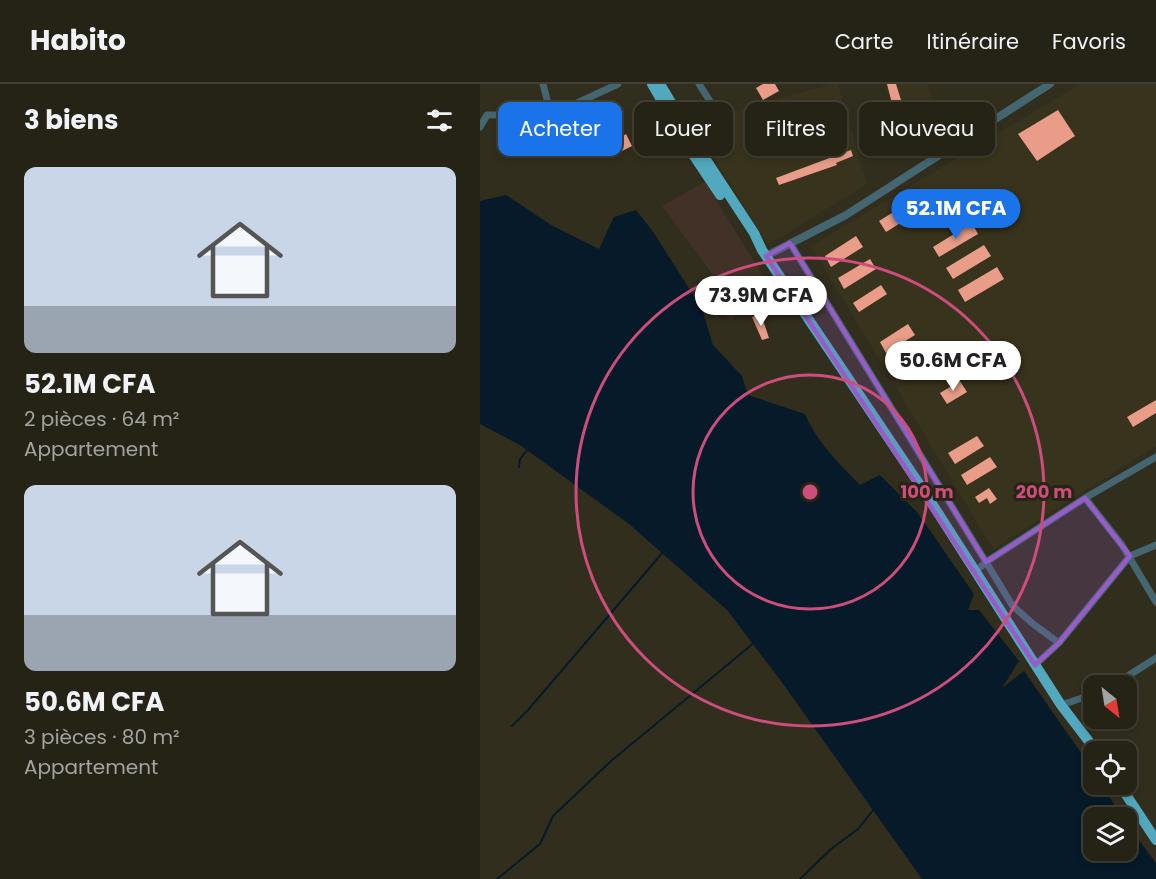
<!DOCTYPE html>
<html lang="fr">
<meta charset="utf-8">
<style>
body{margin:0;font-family:Poppins,sans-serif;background:#312f23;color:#f1f3f6;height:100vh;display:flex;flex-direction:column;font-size:22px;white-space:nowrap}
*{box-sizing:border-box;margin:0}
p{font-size:20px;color:#a3a4a1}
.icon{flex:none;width:33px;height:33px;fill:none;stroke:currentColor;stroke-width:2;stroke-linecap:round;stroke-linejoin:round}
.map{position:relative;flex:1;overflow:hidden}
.drawer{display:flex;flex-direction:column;background:#252216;width:480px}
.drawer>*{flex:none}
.banner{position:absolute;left:18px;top:18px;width:567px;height:54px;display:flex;gap:12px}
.needle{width:39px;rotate:150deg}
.fabs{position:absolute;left:603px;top:591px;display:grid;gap:12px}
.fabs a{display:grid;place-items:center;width:54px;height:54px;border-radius:12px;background:#252216;box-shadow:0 3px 9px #0003,0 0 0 2px #423f35;font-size:30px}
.price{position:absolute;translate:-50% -51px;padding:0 14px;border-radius:21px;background:#fff;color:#222;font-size:20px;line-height:39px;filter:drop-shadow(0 2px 3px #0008)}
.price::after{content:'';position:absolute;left:50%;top:36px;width:18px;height:14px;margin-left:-9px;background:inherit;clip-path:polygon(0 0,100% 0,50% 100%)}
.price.active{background:#1a73e8;color:#fff}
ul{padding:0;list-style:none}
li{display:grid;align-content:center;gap:12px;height:318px;padding:0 24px}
li span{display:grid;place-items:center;height:186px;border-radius:12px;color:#555}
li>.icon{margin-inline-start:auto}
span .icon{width:108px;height:108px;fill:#fffc;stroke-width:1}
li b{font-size:26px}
h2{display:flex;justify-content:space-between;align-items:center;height:72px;padding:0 24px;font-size:26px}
.chip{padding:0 21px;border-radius:12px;background:#252216;box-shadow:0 3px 9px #0003,0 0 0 2px #423f35;font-size:21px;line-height:54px}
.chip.active{background:#1a73e8;color:#fff}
header{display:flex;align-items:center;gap:36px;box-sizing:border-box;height:84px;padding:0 30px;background:#252216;border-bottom:2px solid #423f35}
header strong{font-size:28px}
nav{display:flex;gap:33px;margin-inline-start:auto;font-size:21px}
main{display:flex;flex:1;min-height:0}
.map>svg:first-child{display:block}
.industrial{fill:#423127}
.built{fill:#38331c}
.water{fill:#071a29}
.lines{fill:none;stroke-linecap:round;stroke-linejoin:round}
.stream{stroke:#071a29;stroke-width:2}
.building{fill:#e99d89}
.minor{stroke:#436671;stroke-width:7}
.tertiary{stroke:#436671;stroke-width:8}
.trunk{stroke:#52a8bf;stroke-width:10}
.marked{fill:#985cc8;fill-opacity:0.2;stroke:#985cc8;stroke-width:4.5;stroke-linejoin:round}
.ring{fill:none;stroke:#cd4d7d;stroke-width:3}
.centre{fill:#cd4d7d;stroke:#272415;stroke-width:3}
.ring-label{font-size:18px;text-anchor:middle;font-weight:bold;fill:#cd4d7d;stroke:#272415;stroke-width:6;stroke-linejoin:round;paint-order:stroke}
</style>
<header>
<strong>Habito</strong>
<nav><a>Carte</a><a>Itinéraire</a><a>Favoris</a></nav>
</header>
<main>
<section class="drawer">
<h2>3 biens<svg class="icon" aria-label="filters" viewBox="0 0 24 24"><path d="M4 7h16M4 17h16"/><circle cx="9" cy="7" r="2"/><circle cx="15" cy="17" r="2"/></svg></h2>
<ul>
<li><span style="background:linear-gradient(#c9d6e8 75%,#9aa5b1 0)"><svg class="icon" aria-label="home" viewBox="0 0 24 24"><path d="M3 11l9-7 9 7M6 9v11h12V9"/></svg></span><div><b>52.1M CFA</b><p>2 pièces · 64 m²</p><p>Appartement</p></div></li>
<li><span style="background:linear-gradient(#c9d6e8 70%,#9aa5b1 0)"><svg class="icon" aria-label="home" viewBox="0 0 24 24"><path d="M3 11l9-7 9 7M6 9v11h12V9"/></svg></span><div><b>50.6M CFA</b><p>3 pièces · 80 m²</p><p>Appartement</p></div></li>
</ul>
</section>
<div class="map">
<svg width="676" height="795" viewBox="0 0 676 795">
<rect width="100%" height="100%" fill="#312e1e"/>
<!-- industrial -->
<path class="industrial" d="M225,98L292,206L250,237L226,204L234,192L182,122Z"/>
<!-- built -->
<path class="built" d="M351,0H358L387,100L288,161L224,58L247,29Z
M405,0H448L463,53L427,74Z
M600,0H676V362L513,465L331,162Z"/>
<!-- water -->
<path class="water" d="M26,111L71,141L119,165L134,133L156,126L174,149L222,225L233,261L262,292L268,311L325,330C337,358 358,379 380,401L400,391L437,428L494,510L488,526H499L539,577L522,604L544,587L613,686L614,700L622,701L642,733L614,734V766H646L647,740L676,779V795H442L301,597L247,526L149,440L40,361L0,340V117Z"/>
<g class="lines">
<!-- stream -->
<path class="stream" d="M39,383L40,375L48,365
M32,642L48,626L184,467
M17,795L60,760L73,732L131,677L275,558
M320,795L351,765L378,745L394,725"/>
</g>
<!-- building -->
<path class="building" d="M283,0H295L299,7L283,16L276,4Z
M407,0H416L426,32L416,35Z
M357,16L359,26L335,32L333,22Z
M578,26L595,52L557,77L538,50Z
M146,50L152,62L140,68L134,57Z
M371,66L373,72L356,79L357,81L299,101L296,94Z
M428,119L435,130L406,148L399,137Z
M492,139L498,150L459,173L453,163Z
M376,152L383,163L351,183L345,172Z
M504,161L511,172L473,195L466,184Z
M390,175L396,185L364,205L358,194Z
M517,183L524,195L485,218L478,206Z
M401,201L407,210L379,228L373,219Z
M281,230L289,254L282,256L272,233Z
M428,240L435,251L406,269L400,258Z
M480,297L487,308L467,320L460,309Z
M676,316V329L653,343L647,333Z
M497,352L504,362L475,380L468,369Z
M510,373L517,383L487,401L481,391Z
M509,404L517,415L510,420L507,414L499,419L495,413Z"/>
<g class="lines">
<!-- minor -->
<path class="minor" d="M63,0L71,31
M219,0L238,30
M0,43L7,31H71L138,0
M310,159L506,478L605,414L676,373
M605,414L642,461L676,518
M495,488L506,478L532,521L552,539L579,559
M555,581L579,559L650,472L676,461
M632,602L676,574
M581,621L614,610"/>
<!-- tertiary -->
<path class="tertiary" d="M286,172L366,131L570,0"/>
<!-- trunk -->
<path class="trunk" d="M172,0L210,66L240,111
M180,0L217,62L274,149L282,166L442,404L581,621L617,668
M639,700L676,756"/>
</g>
<!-- marked area -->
<path class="marked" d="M310,159L506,478L605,414L650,472L579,559L555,581L286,172Z"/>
<!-- distance rings -->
<g class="ring">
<circle cx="330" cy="408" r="117"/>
<circle cx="330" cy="408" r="234"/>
</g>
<circle cx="330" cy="408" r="9" class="centre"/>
<g class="ring-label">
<text x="447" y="414">100 m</text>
<text x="564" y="414">200 m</text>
</g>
</svg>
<div class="fabs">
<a><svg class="needle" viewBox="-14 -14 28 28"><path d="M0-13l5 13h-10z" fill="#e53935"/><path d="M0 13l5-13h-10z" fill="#a3a4a1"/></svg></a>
<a><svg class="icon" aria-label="locate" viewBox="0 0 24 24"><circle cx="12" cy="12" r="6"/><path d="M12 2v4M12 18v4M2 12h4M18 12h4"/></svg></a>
<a><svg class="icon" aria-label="layers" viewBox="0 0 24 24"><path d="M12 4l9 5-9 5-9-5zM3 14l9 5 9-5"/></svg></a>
</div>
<b class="price active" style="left:476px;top:156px">52.1M CFA</b>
<b class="price" style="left:281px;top:243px">73.9M CFA</b>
<b class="price" style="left:473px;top:308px">50.6M CFA</b>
<div class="banner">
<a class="chip active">Acheter</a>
<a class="chip">Louer</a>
<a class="chip">Filtres</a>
<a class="chip">Nouveau</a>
</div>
</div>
</main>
